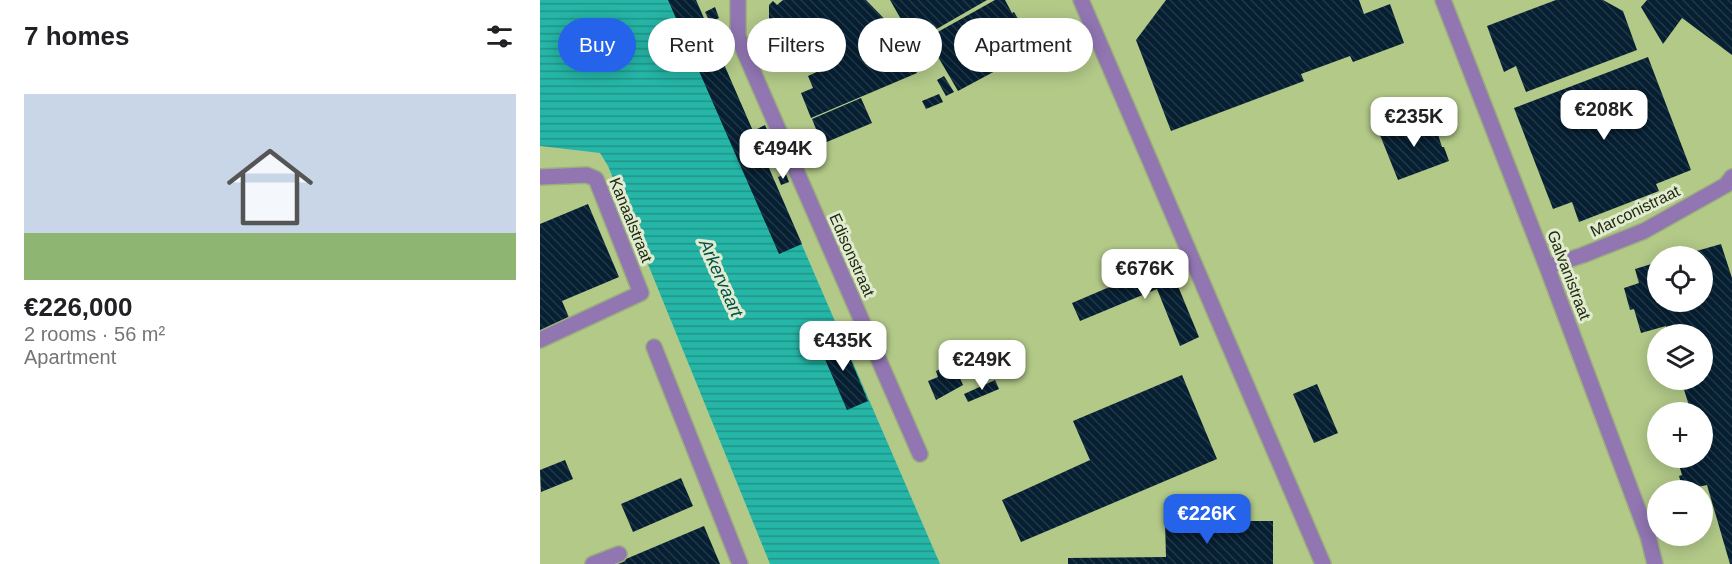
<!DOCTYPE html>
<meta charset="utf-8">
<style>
body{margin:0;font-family:Arial,sans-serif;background:#f6f6f6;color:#202124;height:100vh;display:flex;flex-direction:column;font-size:22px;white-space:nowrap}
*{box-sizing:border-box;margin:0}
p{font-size:20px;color:#757577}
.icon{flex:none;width:33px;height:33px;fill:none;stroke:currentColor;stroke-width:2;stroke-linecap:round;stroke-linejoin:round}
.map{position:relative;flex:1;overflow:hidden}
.drawer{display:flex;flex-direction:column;background:#fff;width:540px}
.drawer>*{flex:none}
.banner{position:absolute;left:18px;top:18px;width:570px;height:54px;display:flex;gap:12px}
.buttons{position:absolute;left:1107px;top:246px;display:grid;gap:12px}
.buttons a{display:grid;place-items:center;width:66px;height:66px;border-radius:50%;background:#fff;box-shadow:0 3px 15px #0003;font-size:30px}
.price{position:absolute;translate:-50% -51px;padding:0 14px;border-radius:12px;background:#fff;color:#222;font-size:20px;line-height:39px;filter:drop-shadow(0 2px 3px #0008)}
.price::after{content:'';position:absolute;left:50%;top:36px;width:18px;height:14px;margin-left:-9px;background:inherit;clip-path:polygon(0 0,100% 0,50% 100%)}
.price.current{background:#2563eb;color:#fff}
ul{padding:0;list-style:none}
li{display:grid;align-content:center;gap:12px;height:318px;padding:0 24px}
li+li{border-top:2px solid #e0e0e0}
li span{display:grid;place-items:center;height:186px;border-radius:0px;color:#555}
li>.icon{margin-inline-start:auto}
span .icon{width:108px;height:108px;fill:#fffc;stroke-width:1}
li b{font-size:26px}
h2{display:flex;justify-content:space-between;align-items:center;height:72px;padding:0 24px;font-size:26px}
.pill{padding:0 21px;border-radius:27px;background:#fff;box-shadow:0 3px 15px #0003;font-size:21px;line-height:54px}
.pill.current{background:#2563eb;color:#fff}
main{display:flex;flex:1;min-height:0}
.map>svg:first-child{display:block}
.built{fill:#b2c988;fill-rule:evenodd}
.water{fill:url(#water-rules)}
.building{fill:url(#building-back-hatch)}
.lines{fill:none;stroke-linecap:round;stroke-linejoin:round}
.minor-casing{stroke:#9bae7c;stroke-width:18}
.minor{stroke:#9176b2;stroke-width:15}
.labels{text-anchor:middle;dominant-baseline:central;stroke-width:6;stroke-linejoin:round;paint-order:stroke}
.street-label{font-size:16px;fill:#212912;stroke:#e0ebcf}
.water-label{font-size:18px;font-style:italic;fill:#00524b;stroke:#e0ebcf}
</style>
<main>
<section class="drawer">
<h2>7 homes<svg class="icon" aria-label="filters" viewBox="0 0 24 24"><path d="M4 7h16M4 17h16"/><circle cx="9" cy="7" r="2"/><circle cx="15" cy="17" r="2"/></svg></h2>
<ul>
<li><span style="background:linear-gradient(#c9d6e8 75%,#8fb573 0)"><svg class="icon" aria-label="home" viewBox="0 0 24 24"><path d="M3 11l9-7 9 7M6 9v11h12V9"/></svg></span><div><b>€226,000</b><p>2 rooms · 56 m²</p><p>Apartment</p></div></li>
</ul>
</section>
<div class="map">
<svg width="1192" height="564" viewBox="0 0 1192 564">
<defs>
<pattern id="water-rules" width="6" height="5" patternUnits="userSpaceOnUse" patternTransform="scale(1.5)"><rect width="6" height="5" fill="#25b6a7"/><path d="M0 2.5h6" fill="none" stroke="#209487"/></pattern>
<pattern id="building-back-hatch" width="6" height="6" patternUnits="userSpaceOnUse" patternTransform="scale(1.5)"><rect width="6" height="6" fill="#061f32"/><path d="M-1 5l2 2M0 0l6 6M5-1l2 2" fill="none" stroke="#213746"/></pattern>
</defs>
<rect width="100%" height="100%" fill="#bacf96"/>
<!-- built -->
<path class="built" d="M122,0H1192V564H362ZM1118,256H1162V302H1118ZM1118,334H1162V380H1118ZM1118,412H1162V458H1118ZM1118,490H1162V536H1118Z
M0,146L60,153L68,166L230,564H0Z"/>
<!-- water -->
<path class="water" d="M0,0H156L400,564H230L68,166L60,153L0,146Z"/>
<!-- building -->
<path class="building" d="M128,0H156L213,131L225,125L232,140L219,145L262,244L239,254Z
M243,0H326L361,36L377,73L271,118L261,93L273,88L268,76L281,70L255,44L248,52L229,32V5L233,1L237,5Z
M350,0H447L374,42Z
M455,0H465L472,13L474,12L496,49L418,91L387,38Z
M626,0H819L824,14L850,4L864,43L813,62L810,56L761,74L764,81L631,131L596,40Z
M1016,0H1063L1083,11L1097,50L986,92L976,66L964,72L947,26Z
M1107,0H1192V55L1142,18L1123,44L1101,7Z
M175,7L179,18L170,22L165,12Z
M183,26L188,38L178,42L173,30Z
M1108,57L1151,170L1116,184L1119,191L1039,222L1032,202L1013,209L974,108Z
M404,76L414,92L406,96L397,80Z
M399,94L403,102L386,109L382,101Z
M321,98L332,123L282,144L272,119Z
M892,116L902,147H904L909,161L858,180L840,135Z
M246,174L249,182L241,185L238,177Z
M48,204L79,277L22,301L30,320L0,333V224Z
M1181,244L1192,278V564H1190L1167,485L1143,490L1139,476L1142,475L1137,458H1162V412H1151L1141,380H1162V334H1128L1126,326L1101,333L1094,309L1090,310L1084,288L1099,283L1095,269L1118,262V302H1162V256H1139Z
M628,262L659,337L640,346L617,289L540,321L532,303Z
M300,334L328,401L307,410L278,343Z
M413,363L423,385L396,400L388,381L398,377L396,371Z
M642,375L677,459L481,542L462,500L550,460L533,421Z
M455,380L459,389L428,402L424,394Z
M777,384L798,433L774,443L753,394Z
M25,460L33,479L1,492L0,470Z
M141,478L153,506L93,532L81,504Z
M625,521H733V564H528V558L626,557Z
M164,526L180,564H74Z"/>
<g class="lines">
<!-- minor casing -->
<g class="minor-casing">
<path id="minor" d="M198,0V36L204,51L380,454
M541,0L783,564
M903,0L1007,267L1108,536L1115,564
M0,177L47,175L56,179L101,293L0,340
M1007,267L1043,255L1104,231L1186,185L1192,177
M114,347L200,564
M53,564L79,554"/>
</g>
<!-- minor -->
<use href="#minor" class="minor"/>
</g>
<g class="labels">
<!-- street labels -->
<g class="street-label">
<text transform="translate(1095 211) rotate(-26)">Marconistraat</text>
<text transform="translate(91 220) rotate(68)">Kanaalstraat</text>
<text transform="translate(312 255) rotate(66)">Edisonstraat</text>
<text transform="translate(1029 275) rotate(69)">Galvanistraat</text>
</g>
<!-- water labels -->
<g class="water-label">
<text transform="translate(181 278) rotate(66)">Arkervaart</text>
</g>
</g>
</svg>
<div class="buttons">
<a><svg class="icon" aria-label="locate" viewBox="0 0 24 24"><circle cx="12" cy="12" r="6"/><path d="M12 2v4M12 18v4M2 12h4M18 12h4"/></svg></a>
<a><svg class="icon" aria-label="layers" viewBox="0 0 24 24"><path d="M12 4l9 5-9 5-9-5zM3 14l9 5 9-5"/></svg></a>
<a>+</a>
<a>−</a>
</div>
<b class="price" style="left:1064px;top:141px">€208K</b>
<b class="price" style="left:874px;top:148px">€235K</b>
<b class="price" style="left:243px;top:180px">€494K</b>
<b class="price" style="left:605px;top:300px">€676K</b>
<b class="price" style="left:303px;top:372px">€435K</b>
<b class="price" style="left:442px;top:391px">€249K</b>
<b class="price current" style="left:667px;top:545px">€226K</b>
<div class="banner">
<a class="pill current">Buy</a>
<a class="pill">Rent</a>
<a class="pill">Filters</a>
<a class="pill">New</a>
<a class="pill">Apartment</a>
</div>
</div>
</main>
